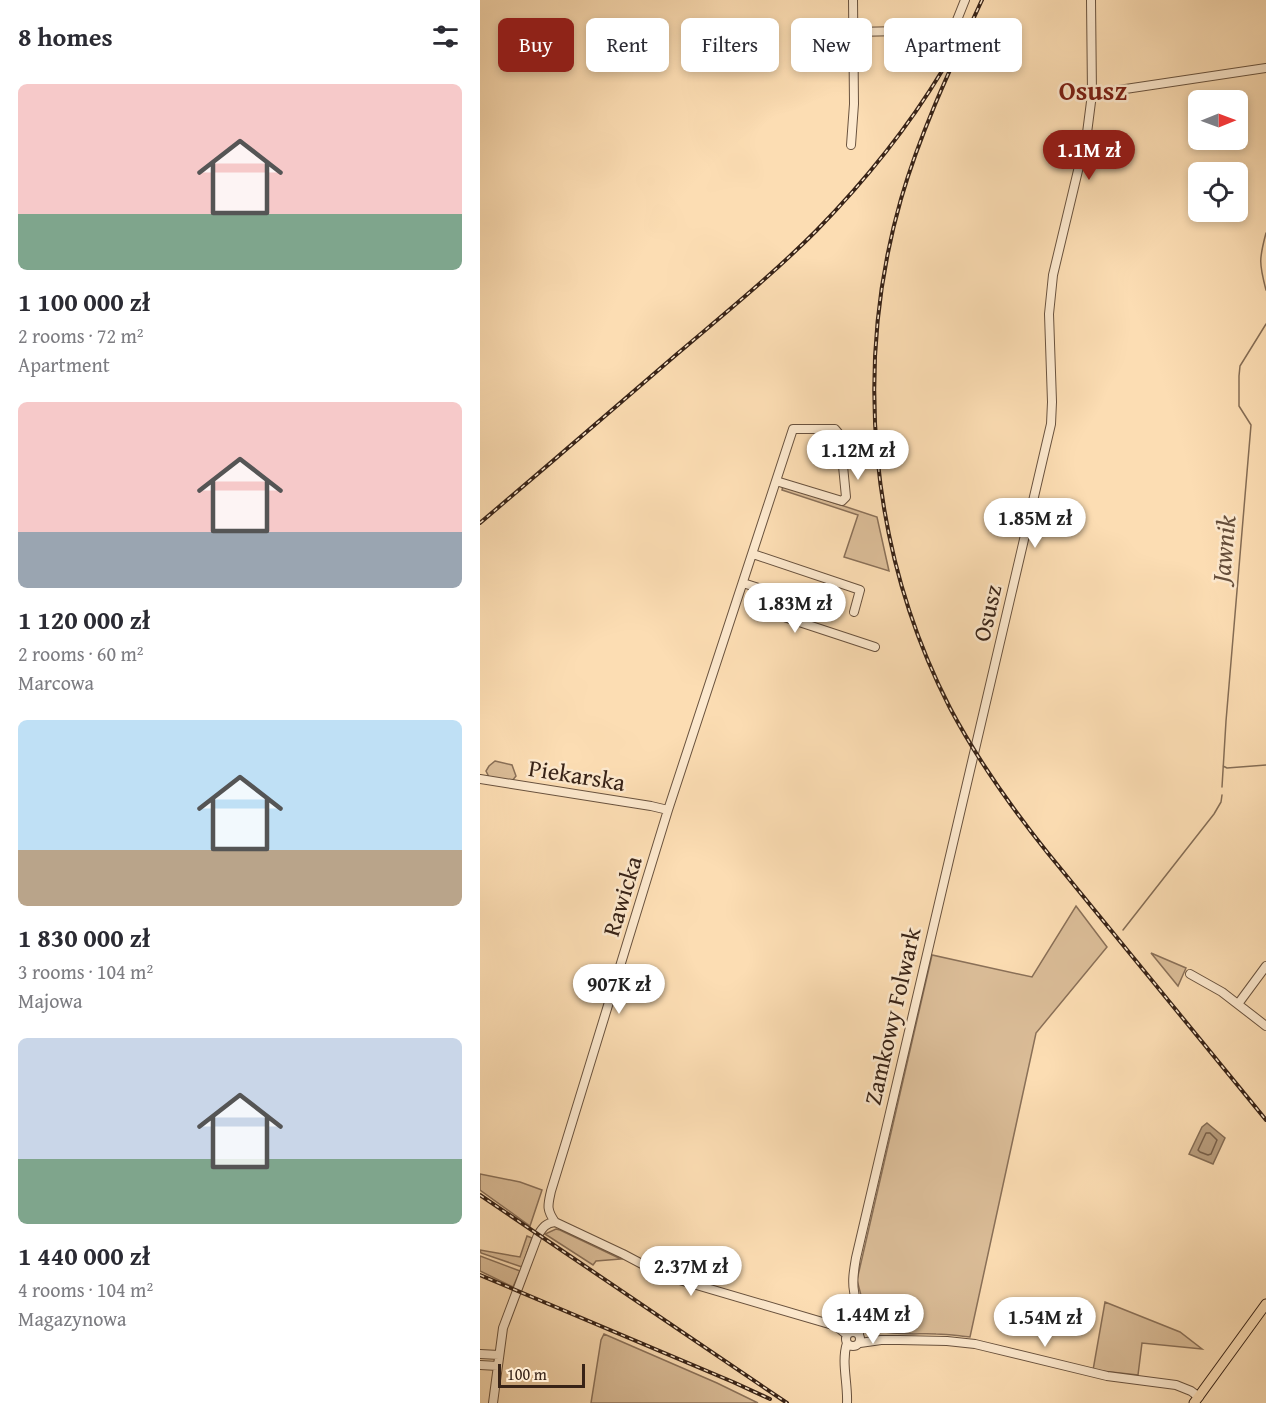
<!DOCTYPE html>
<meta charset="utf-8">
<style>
body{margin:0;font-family:"Gentium Book Plus",serif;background:#f7f7f7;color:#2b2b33;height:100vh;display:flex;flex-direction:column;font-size:22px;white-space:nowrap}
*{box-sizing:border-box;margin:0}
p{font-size:20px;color:#7c7c81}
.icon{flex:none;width:33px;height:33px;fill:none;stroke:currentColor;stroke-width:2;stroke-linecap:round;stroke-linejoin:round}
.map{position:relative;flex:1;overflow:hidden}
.sheet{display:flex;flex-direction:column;background:#fff;width:480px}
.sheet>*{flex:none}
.hud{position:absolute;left:18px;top:18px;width:570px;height:54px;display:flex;gap:12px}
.needle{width:39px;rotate:89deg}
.fabs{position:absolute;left:708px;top:90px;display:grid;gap:12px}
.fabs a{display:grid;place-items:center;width:60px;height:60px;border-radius:9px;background:#fff;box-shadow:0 3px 9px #0003;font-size:30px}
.scale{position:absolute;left:18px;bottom:15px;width:87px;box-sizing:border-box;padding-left:6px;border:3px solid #382317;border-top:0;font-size:16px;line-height:21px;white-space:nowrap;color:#382317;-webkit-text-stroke:4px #fde9ce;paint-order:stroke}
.price{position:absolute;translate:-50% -51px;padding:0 14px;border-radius:21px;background:#fff;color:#222;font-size:20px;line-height:39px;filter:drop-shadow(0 2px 3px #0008)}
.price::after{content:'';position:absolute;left:50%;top:36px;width:18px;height:14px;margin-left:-9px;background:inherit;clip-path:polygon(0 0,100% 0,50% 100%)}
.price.active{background:#8f2418;color:#fff}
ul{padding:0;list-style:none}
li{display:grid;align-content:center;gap:12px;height:318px;padding:0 18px}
li span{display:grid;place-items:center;height:186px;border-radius:9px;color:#555}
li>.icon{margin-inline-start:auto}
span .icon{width:108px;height:108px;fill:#fffc;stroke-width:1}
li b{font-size:26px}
h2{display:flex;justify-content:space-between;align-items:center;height:72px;padding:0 18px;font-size:26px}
.tag{padding:0 21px;border-radius:9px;background:#fff;box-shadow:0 3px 9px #0003;font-size:21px;line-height:54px}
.tag.active{background:#8f2418;color:#fff}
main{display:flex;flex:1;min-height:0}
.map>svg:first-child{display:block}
.green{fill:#dbbd98;stroke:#8a7058;stroke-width:1.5}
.water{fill:#b99e7e;stroke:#856d55;stroke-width:1.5}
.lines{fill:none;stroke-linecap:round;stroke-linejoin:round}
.shore{stroke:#78604a;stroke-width:1.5}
.stream{stroke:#856d55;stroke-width:1.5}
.minor-casing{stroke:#69523e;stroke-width:10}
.major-casing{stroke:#382317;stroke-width:11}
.minor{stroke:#fde9ce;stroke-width:8}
.major{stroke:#fcddb3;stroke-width:9}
.rail-casing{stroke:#382317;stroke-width:4}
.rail{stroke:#fde9ce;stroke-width:1.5;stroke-dasharray:4.5;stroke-linecap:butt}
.labels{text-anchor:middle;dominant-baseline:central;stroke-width:5;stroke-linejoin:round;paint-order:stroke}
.street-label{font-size:24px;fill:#382317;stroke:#fde9ce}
.water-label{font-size:26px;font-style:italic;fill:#654e3b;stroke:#fde9ce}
.quarter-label{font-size:27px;font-weight:bold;fill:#7a1f14;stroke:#fde9ce}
</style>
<main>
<section class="sheet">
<h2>8 homes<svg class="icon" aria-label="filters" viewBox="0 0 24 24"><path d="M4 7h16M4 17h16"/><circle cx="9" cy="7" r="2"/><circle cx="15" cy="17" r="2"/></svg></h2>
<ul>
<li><span style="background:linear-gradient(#f6c9c9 70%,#7fa58c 0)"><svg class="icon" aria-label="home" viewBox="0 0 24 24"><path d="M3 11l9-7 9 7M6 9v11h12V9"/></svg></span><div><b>1 100 000 zł</b><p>2 rooms · 72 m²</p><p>Apartment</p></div></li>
<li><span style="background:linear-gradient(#f6c9c9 70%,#9aa5b1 0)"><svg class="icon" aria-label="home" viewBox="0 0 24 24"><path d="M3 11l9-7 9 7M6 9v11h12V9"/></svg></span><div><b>1 120 000 zł</b><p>2 rooms · 60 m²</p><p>Marcowa</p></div></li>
<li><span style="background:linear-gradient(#bfe0f5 70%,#b9a48a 0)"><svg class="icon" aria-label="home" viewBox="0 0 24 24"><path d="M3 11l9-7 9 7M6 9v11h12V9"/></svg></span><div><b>1 830 000 zł</b><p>3 rooms · 104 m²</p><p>Majowa</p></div></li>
<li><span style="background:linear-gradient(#c9d6e8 65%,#7fa58c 0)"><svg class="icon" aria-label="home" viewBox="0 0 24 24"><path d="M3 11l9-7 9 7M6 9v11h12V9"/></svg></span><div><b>1 440 000 zł</b><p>4 rooms · 104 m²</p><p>Magazynowa</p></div></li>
</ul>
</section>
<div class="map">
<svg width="786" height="1403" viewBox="0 0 786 1403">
<rect width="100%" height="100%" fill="#fcddb3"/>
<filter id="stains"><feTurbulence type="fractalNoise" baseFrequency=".00333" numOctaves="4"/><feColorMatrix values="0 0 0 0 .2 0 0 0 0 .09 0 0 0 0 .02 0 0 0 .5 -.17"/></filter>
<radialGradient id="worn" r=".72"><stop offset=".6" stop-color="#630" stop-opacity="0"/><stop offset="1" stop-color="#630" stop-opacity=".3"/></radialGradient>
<!-- green -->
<path class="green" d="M303,486L397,517L409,571L364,557L378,515L302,490Z
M15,761L32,765L36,776L32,781L9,777L6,771L9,766Z
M596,906L627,947L556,1033L490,1337C479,1336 468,1334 456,1334C435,1333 408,1337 389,1326L377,1280L452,955L552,977Z
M671,953L706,968L698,986Z
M0,1174L40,1182L62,1190L50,1226L0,1190Z
M76,1229L80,1230L141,1259L116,1261L113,1265L65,1234Z
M47,1236L52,1238L42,1267L1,1253L0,1250L40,1257Z
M0,1256L40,1271L33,1287L0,1271Z
M625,1302L700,1332L722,1349L662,1343L658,1375L613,1370Z
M124,1334L237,1383L278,1403H111L121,1340Z"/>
<!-- water -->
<path class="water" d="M727,1123L745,1138L733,1164L709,1154L722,1127Z"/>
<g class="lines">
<!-- shore -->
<path class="shore" d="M726,1133H730L737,1140L731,1154L728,1155L720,1152L718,1150Z"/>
<!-- stream -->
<path class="stream" d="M786,233C779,259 779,263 786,290
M743,766L747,768L786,765
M742,787L746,721L771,425L759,406V376L760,366L786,324
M643,930L734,814L741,802L742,795"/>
<!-- minor casing -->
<g class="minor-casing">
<path id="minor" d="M373,32L473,30L485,0
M612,94L786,68
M371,145L374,104L373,0
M296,481L362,501L366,497L360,435L355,429H313L188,810L71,1191C68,1205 66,1209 75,1222L143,1254L177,1272L196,1279L356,1326L367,1335
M273,554L380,590L374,612
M263,583L310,598L304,617L395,647
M0,779L171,806L188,810
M710,974L742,992L786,1026
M758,1004L786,966
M366 1339a7 7 0 1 1 14 0a7 7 0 1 1-14 0Z
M379,1334C382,1317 376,1308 374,1291C372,1280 374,1270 376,1258L571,424L572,402L569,314L573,275L607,133L612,94L611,0
M380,1343L401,1340H419L467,1341L495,1344L627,1376L696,1385L711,1391L719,1397
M0,1354L19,1355
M0,1365L18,1366
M13,1403L23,1328L58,1235C63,1227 66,1223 75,1222
M367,1403C368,1383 361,1362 367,1343"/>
</g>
<!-- major casing -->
<g class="major-casing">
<path id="major" d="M714,1403L786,1304"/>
</g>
<!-- minor -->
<use href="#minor" class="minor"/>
<!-- major -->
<use href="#major" class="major"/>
<!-- rail casing -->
<g class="rail-casing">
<path id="rail" d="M502,0C472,65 441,130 421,199C373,367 390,552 470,708C497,759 531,807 567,852L786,1120
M0,523C66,467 131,411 197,354C244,314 292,275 336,231C384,182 427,129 462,71
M0,1195L307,1403
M0,1275L253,1382L290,1399"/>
</g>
<!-- rail -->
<use href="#rail" class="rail"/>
</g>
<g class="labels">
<!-- street labels -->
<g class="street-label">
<text transform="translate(507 613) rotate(-77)">Osusz</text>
<text transform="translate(97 775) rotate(9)">Piekarska</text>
<text transform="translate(142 896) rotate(-73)">Rawicka</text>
<text transform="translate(412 1016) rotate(-77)">Zamkowy Folwark</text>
</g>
<!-- water labels -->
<g class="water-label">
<text transform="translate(743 549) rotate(-85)">Jawnik</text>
</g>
<!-- quarter labels -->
<g class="quarter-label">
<text x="613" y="90">Osusz</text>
</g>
</g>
<rect width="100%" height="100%" filter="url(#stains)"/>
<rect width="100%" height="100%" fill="url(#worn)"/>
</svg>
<div class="fabs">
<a><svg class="needle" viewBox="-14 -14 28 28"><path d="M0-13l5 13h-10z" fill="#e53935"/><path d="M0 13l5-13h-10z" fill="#7c7c81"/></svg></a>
<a><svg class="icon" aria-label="locate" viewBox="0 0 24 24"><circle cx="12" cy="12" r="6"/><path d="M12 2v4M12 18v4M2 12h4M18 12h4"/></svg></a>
</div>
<div class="scale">100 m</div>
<b class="price active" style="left:609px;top:181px">1.1M zł</b>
<b class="price" style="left:378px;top:481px">1.12M zł</b>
<b class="price" style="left:555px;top:549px">1.85M zł</b>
<b class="price" style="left:315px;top:634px">1.83M zł</b>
<b class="price" style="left:139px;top:1015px">907K zł</b>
<b class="price" style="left:211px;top:1297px">2.37M zł</b>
<b class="price" style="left:393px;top:1345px">1.44M zł</b>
<b class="price" style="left:565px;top:1348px">1.54M zł</b>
<div class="hud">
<a class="tag active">Buy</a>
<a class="tag">Rent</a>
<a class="tag">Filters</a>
<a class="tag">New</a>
<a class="tag">Apartment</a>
</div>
</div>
</main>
